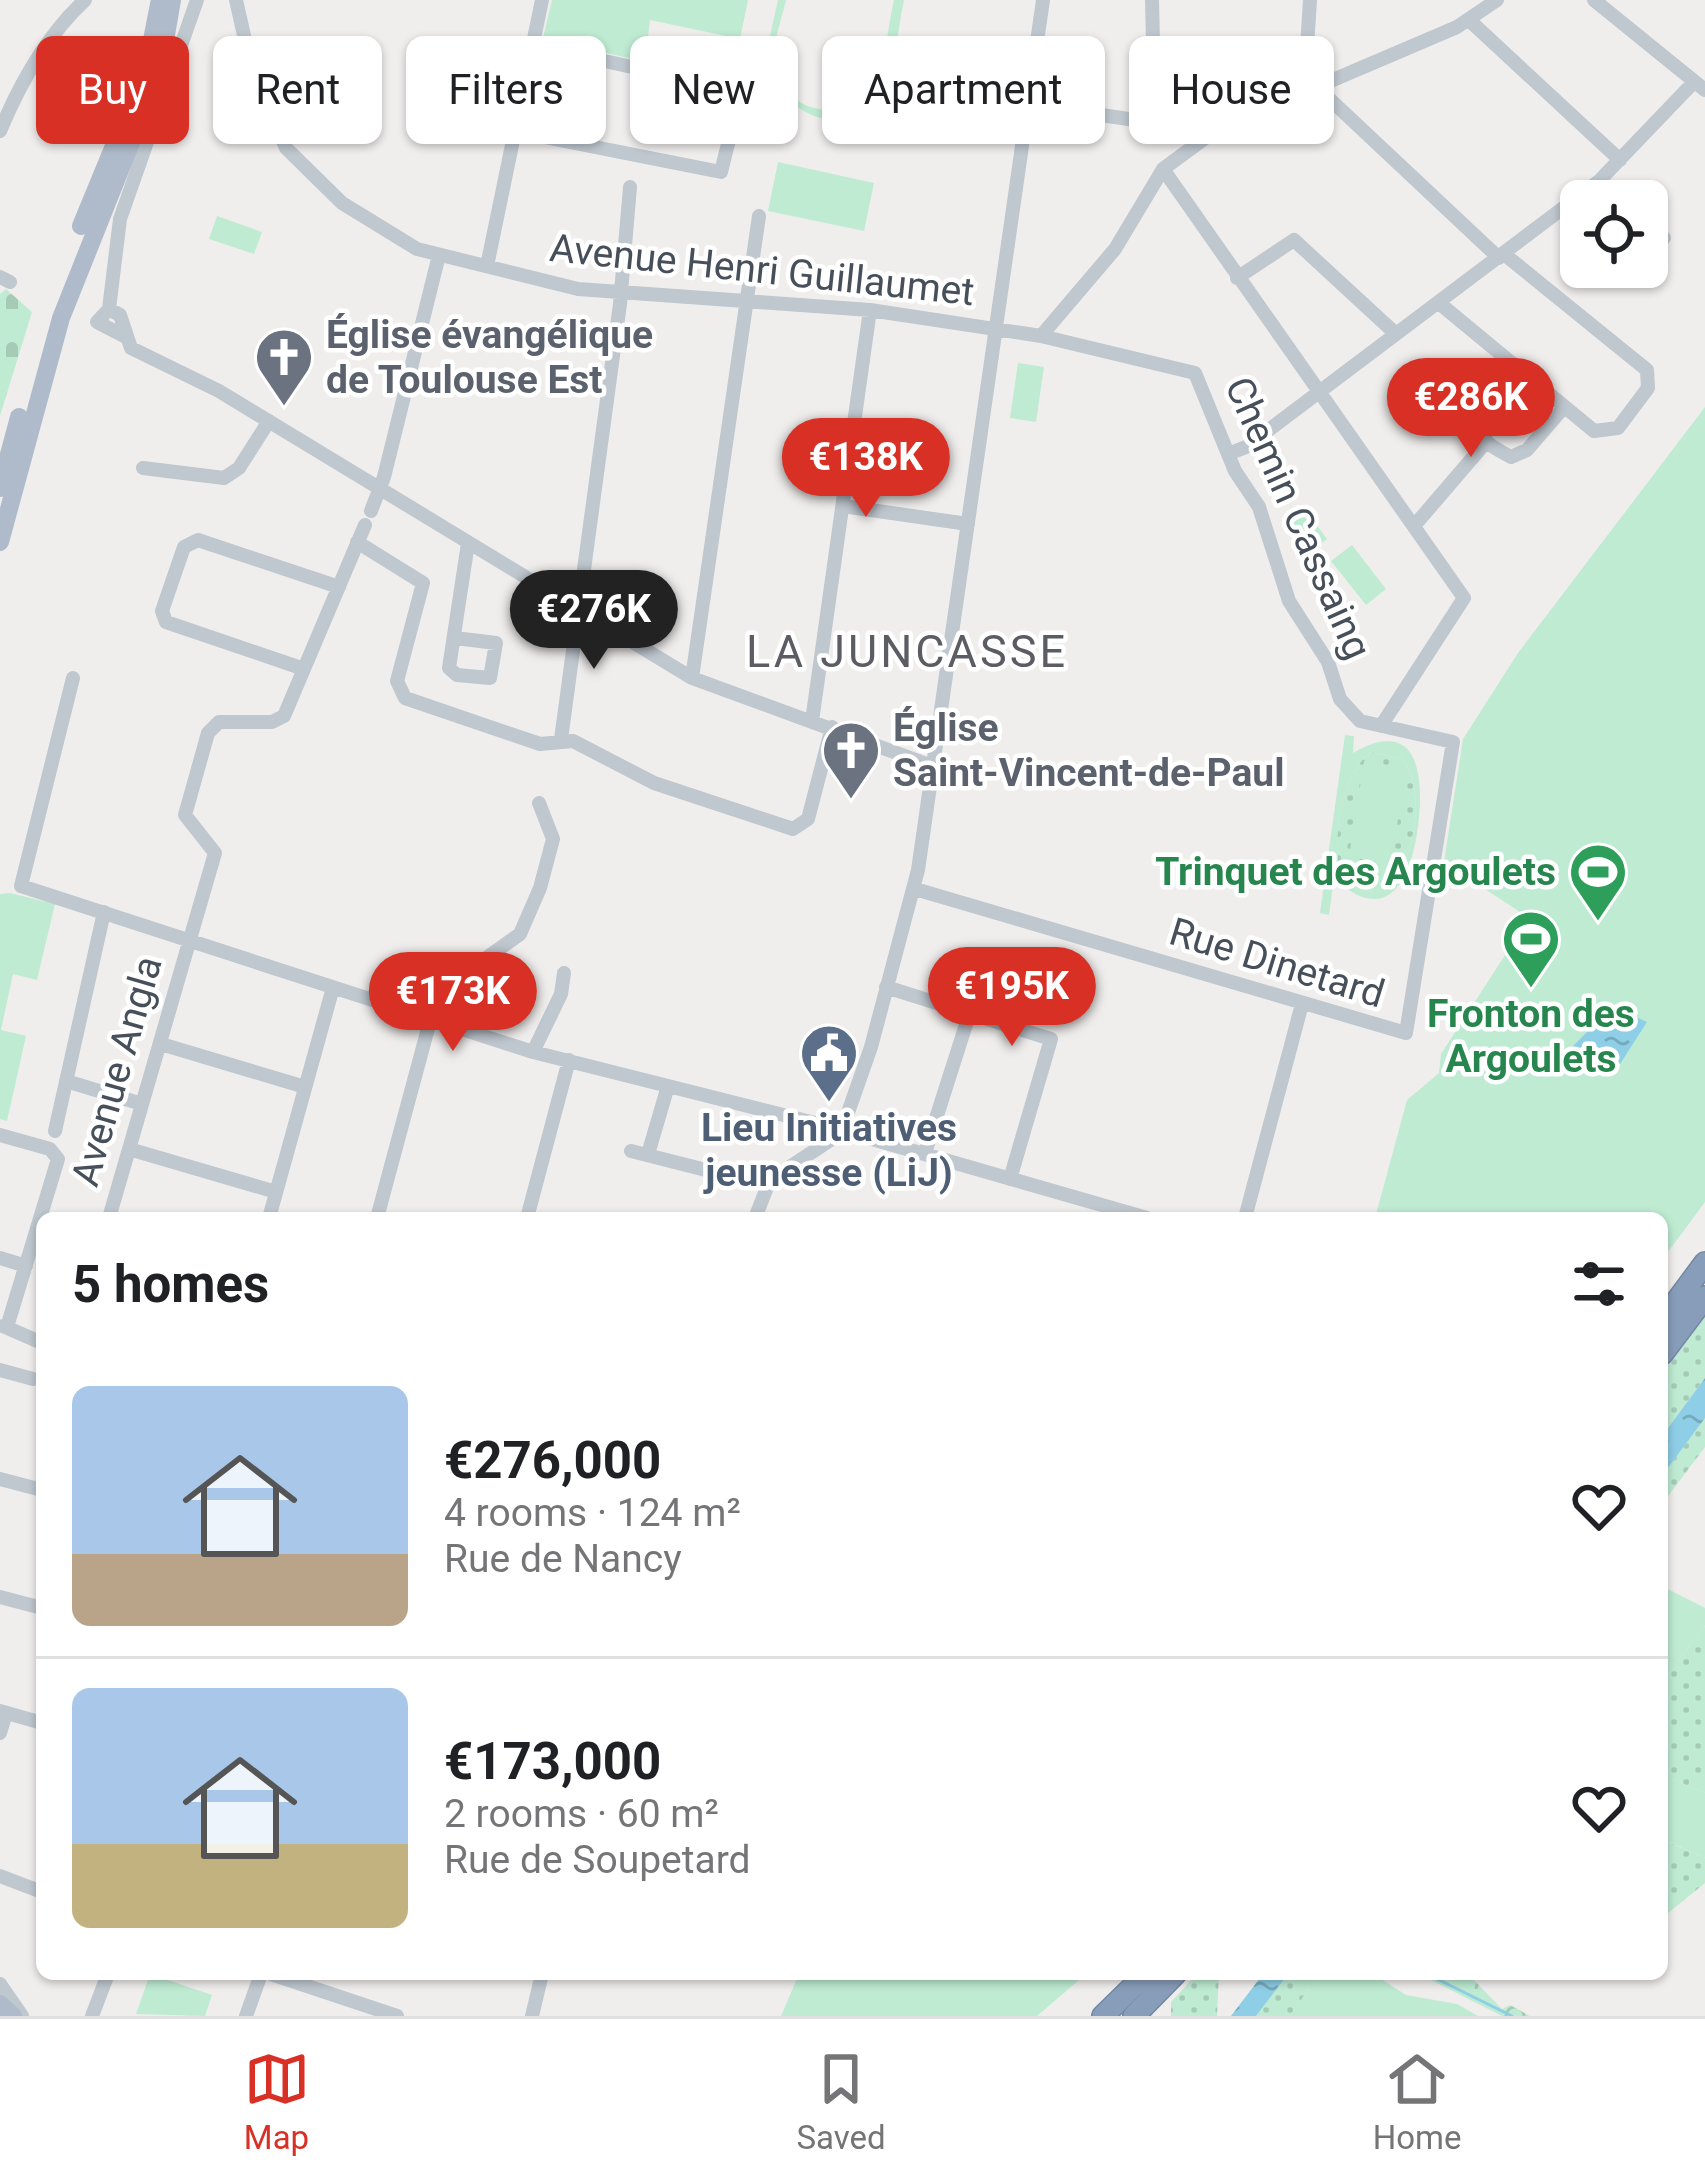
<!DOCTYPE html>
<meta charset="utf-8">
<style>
body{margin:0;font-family:Roboto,sans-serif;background:#f2f2f2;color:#202124;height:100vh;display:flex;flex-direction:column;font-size:45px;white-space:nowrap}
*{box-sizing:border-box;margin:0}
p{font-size:39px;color:#757577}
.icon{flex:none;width:66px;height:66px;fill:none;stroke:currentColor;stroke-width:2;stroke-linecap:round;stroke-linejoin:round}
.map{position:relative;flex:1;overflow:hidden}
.drawer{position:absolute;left:36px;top:1212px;width:1632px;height:768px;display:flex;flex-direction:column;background:#fff;border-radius:18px;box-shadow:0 3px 9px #0004}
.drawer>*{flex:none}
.hud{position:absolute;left:36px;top:36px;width:1635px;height:108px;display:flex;gap:24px}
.fabs{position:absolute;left:1560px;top:180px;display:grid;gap:24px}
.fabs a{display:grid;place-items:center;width:108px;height:108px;border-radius:18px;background:#fff;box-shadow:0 3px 9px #0004;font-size:60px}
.price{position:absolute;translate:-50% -102px;padding:0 27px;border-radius:42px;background:#d93025;color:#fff;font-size:39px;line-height:78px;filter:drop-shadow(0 3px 6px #0008)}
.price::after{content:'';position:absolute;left:50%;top:72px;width:36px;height:27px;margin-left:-18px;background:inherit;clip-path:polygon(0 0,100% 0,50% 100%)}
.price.current{background:#222;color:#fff}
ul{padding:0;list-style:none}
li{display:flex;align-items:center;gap:36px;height:300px;padding:0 36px}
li+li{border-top:3px solid #e0e0e0}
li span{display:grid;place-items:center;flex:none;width:336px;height:240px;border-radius:18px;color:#555}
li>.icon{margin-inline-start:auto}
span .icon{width:144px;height:144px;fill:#fffc;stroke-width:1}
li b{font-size:51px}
h2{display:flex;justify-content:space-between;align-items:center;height:144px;padding:0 36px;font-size:51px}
.pill{padding:0 42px;border-radius:18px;background:#fff;box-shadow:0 3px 9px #0004;font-size:42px;line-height:108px}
.pill.current{background:#d93025;color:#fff}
.dock{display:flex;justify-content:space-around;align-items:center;height:168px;border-top:3px solid #e0e0e0;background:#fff;font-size:33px;color:#757577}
.dock a{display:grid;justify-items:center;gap:6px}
.dock .current{color:#d93025}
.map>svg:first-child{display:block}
.grass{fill:url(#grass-dots)}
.forest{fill:url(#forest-crowns)}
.cemetery{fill:url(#cemetery-stones)}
.green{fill:#beebd2;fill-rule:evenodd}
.water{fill:url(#water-ripples)}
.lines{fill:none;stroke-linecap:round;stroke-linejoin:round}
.stream{stroke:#8ecee6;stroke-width:3}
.highway-casing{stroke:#7388a5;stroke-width:24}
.minor{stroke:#bfc7cf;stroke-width:14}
.major{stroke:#afbbcb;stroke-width:18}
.highway{stroke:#889db9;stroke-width:21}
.labels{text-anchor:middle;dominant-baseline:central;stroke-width:9;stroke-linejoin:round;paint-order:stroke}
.street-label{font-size:39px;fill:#47505a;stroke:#fff}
.worship-label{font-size:39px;font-weight:bold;fill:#5b616d;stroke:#fff;text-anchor:start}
.leisure-label{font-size:39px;font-weight:bold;fill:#27864d;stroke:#fff;text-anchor:end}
.service-label{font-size:39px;font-weight:bold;fill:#4e5e75;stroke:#fff}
.quarter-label{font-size:45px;letter-spacing:3px;fill:#5b5d62;stroke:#fff}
</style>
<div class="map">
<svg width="1705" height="2016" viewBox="0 0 1705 2016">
<defs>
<pattern id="grass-dots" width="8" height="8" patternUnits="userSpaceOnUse" patternTransform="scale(3)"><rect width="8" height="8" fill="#beebd2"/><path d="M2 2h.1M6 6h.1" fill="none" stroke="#a5cbb7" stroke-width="1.8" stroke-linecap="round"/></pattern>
<pattern id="forest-crowns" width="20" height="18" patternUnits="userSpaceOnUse" patternTransform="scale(3)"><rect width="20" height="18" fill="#beebd2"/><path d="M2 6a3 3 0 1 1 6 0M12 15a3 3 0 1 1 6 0" fill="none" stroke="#a5cbb7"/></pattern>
<pattern id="cemetery-stones" width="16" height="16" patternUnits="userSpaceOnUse" patternTransform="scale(3)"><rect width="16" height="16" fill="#beebd2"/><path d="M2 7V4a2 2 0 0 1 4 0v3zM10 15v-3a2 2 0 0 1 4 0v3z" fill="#a5cbb7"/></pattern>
<pattern id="water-ripples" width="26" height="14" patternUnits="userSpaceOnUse" patternTransform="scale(3)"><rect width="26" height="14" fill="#8ecee6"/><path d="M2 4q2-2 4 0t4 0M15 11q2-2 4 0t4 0" fill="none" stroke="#76aabd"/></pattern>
</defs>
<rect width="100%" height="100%" fill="#f0eeed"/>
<!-- grass -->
<path class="grass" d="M1372,752L1402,759C1429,788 1415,886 1370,892L1343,877C1328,849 1343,767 1372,752Z
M1705,1317V1378L1662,1436V1374Z
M1705,1418V1447L1662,1504V1476Z
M1705,1626V1793L1662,1775V1682Z
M1668,1842L1705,1858V1883L1662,1918Z
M1197,1974H1219L1217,2016H1171V2002Z
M1288,1974H1319L1290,2016H1256Z"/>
<!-- forest -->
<path class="forest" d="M1419,1974H1468L1502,2009L1510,2005L1530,2016H1502Z"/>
<!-- cemetery -->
<path class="cemetery" d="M6,289L32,312L0,416V294Z"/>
<!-- green -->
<path class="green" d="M552,0H748L740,39L650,20L645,62L543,38Z
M778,0H786C781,23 769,50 777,74C791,116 853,124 874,83C886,59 888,26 894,0H904C898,26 897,60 884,84C851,149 784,116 764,62Z
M778,162L874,183L864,231L768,211Z
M217,216L262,232L254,254L209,239Z
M1018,363L1044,367L1036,422L1010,418Z
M1705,407V1202L1662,1260V1218H1375L1407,1100L1439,1073L1441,1054L1529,918L1444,862L1463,739L1518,653Z
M1301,504L1327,539L1310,552L1284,516Z
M1352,545L1386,589L1366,605L1331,561Z
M1345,735L1354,736L1353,753C1420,714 1424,779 1418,827C1411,878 1389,929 1334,878L1329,915L1320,913ZM1372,752L1402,759C1429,788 1415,886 1370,892L1343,877C1328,849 1343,767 1372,752Z
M1364,761L1406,768L1391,864L1349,857Z
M10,893L55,904L37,980L13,974L1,1030L26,1036L7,1121L0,1119V894Z
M1662,1586L1705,1608V1626L1662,1682Z
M1662,1775L1705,1793V1858L1662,1839Z
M150,1974L212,1995L205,2016L136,2014Z
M799,1974H1086L1037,2016H781Z
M1319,1974H1373L1406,1995L1457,2004L1478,2016H1290Z"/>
<!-- water -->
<path class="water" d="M1613,1006L1647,1022L1620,1064L1567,1052Z
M1705,1378V1418L1662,1476V1436Z
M1263,1974H1288L1256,2016H1231Z"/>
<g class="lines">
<!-- stream -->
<path class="stream" d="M1427,1974L1512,2016"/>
<!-- highway casing -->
<g class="highway-casing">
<path id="highway" d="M1662,1321L1705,1263
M1662,1354L1705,1297
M1103,2016L1146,1974
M1134,2016L1175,1974"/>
</g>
<!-- minor -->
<path class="minor" d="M236,0L252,71L286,148L342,203L417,249L578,289L870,310L1041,336L1195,373L1235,471L1259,507L1289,601L1328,662L1340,699L1360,721L1453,742L1406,1033L915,889
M1152,0L1155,128
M1310,0L1305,78L1312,93
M1594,0L1705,90
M1469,20L1620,160
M1320,90L1499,258
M1028,104L1155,123
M0,131C20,83 46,36 85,0
M514,131L721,172L741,91L532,45
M1163,169L1464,598L1381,726
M1647,253L1664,238
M487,266L542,0
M0,277L10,282
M1237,278L1294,240L1396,334
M1439,303L1594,431L1618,428L1648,388L1647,370L1504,254
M109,309L120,219L197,0
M124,336L97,322L109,309L120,315L131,348L219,391L692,678L932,766
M1041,336L1115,249L1163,169L1216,130L1457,27L1497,0
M1503,360L1464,412C1468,432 1493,448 1511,457L1527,450L1564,407
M1228,454L1246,447L1599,181L1694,82
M143,468L224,478L239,468L269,421
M843,506L968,524
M371,511L384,477L439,255
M1414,526L1487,441
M357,542L423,583L397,681L405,698L540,744L573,741L654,783L793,829L808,819L832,727
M455,638L496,643L490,678L457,675L449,668L468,543
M304,669L166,622L162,611L184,547L198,540L339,587
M73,678L21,886L533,1052L831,1127
M692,678L759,216
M812,721L870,310
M561,739L620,304L630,187
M886,987L1051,1039L1010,1179
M459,1030L478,964L520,934L540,888L553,839L539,803
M161,1044L305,1087
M533,1052L561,994L564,973
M66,1081L142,1104
M844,1124L871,1047L918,870L1043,0
M55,1131L104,912
M851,1133L1147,1218
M0,1135L50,1149L58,1159L7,1327
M129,1149L276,1192
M631,1151L765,1185
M925,1153L970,1012
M648,1154L668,1086
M109,1218L215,853L185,815L208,733L219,722H272L284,716L365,525
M269,1218L332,991
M377,1218L430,1021
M527,1218L569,1060
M755,1218L770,1180L829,1141
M1245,1218L1302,1004
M0,1258L26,1266
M3,1326L42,1343
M0,1370L33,1379
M0,1479L42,1490
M0,1597L42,1608
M0,1711L42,1723
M0,1733L6,1713
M0,1876L42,1892
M271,1974L397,2016
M0,1984L22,2016
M92,2016L108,1974
M246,2016L261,1974
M532,2016L542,1974"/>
<!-- major -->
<path class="major" d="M81,226L147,66L159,4
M0,488L19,417
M0,542L61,318L160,70L172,0
M0,2004L13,2016"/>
<!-- highway -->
<use href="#highway" class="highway"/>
</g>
<!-- icons -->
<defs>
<g id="church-pin" transform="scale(3)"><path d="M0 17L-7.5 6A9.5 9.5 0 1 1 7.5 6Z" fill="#6b7280" stroke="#fff"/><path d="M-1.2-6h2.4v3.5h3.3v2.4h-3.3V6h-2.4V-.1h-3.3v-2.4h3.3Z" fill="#fff"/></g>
<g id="stadium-pin" transform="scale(3)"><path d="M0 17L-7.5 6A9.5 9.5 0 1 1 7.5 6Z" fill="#2e9e5b" stroke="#fff"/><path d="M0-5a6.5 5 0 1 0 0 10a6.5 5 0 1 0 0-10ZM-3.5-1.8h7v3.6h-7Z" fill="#fff"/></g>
<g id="civic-pin" transform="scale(3)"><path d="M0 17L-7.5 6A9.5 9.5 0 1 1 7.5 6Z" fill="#5c6f8a" stroke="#fff"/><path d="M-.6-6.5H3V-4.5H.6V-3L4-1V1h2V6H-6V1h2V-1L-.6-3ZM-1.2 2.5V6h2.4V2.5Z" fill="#fff"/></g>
</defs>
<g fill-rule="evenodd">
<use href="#church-pin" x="284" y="357"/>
<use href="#church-pin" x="851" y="750"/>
<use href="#stadium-pin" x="1598" y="872"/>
<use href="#stadium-pin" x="1531" y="939"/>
<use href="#civic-pin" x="829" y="1053"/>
</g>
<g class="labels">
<!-- street labels -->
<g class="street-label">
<text transform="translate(762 270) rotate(6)">Avenue Henri Guillaumet</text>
<text transform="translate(1298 518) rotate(66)">Chemin Cassaing</text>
<text transform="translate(1277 963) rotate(17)">Rue Dinetard</text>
<text transform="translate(117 1071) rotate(-74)">Avenue Angla</text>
</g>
<!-- worship labels -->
<g class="worship-label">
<text x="326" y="335">Église évangélique<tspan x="326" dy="45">de Toulouse Est</tspan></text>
<text x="893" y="728">Église<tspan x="893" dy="45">Saint-Vincent-de-Paul</tspan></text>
</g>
<!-- leisure labels -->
<g class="leisure-label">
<text x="1556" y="872">Trinquet des Argoulets</text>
<text x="1531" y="1014" text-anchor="middle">Fronton des<tspan x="1531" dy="45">Argoulets</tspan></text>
</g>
<!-- service labels -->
<g class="service-label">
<text x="829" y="1128">Lieu Initiatives<tspan x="829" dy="45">jeunesse (LiJ)</tspan></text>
</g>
<!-- quarter labels -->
<g class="quarter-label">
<text x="907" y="651">LA JUNCASSE</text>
</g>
</g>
</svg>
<div class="fabs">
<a><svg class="icon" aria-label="locate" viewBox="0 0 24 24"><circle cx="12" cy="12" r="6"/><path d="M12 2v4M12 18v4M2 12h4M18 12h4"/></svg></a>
</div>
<b class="price" style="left:1471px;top:460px">€286K</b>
<b class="price" style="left:866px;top:520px">€138K</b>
<b class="price current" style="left:594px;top:672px">€276K</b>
<b class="price" style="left:1012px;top:1049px">€195K</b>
<b class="price" style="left:453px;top:1054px">€173K</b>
<div class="hud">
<a class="pill current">Buy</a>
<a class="pill">Rent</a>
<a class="pill">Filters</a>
<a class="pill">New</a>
<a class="pill">Apartment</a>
<a class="pill">House</a>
</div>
<section class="drawer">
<h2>5 homes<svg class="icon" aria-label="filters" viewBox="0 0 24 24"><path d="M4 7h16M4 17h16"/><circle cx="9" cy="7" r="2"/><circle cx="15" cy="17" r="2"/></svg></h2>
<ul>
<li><span style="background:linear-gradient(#a9c7e8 70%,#b9a48a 0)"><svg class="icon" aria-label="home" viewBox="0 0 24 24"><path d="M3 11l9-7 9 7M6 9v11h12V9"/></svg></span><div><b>€276,000</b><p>4 rooms · 124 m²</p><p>Rue de Nancy</p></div><svg class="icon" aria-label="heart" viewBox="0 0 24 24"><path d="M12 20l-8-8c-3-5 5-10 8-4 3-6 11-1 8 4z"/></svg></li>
<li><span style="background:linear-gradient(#a9c7e8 65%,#c2b280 0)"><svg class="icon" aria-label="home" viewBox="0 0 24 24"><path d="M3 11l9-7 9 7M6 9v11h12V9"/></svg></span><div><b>€173,000</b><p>2 rooms · 60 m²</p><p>Rue de Soupetard</p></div><svg class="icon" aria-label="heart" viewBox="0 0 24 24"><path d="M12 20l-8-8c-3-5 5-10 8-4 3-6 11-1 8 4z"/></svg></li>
</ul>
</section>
</div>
<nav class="dock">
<a class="current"><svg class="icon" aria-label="map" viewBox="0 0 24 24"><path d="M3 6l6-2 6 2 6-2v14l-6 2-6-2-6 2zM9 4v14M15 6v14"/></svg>Map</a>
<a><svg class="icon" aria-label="saved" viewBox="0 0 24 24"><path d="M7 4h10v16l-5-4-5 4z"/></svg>Saved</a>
<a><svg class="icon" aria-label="home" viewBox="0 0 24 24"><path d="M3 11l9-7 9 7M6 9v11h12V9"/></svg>Home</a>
</nav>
